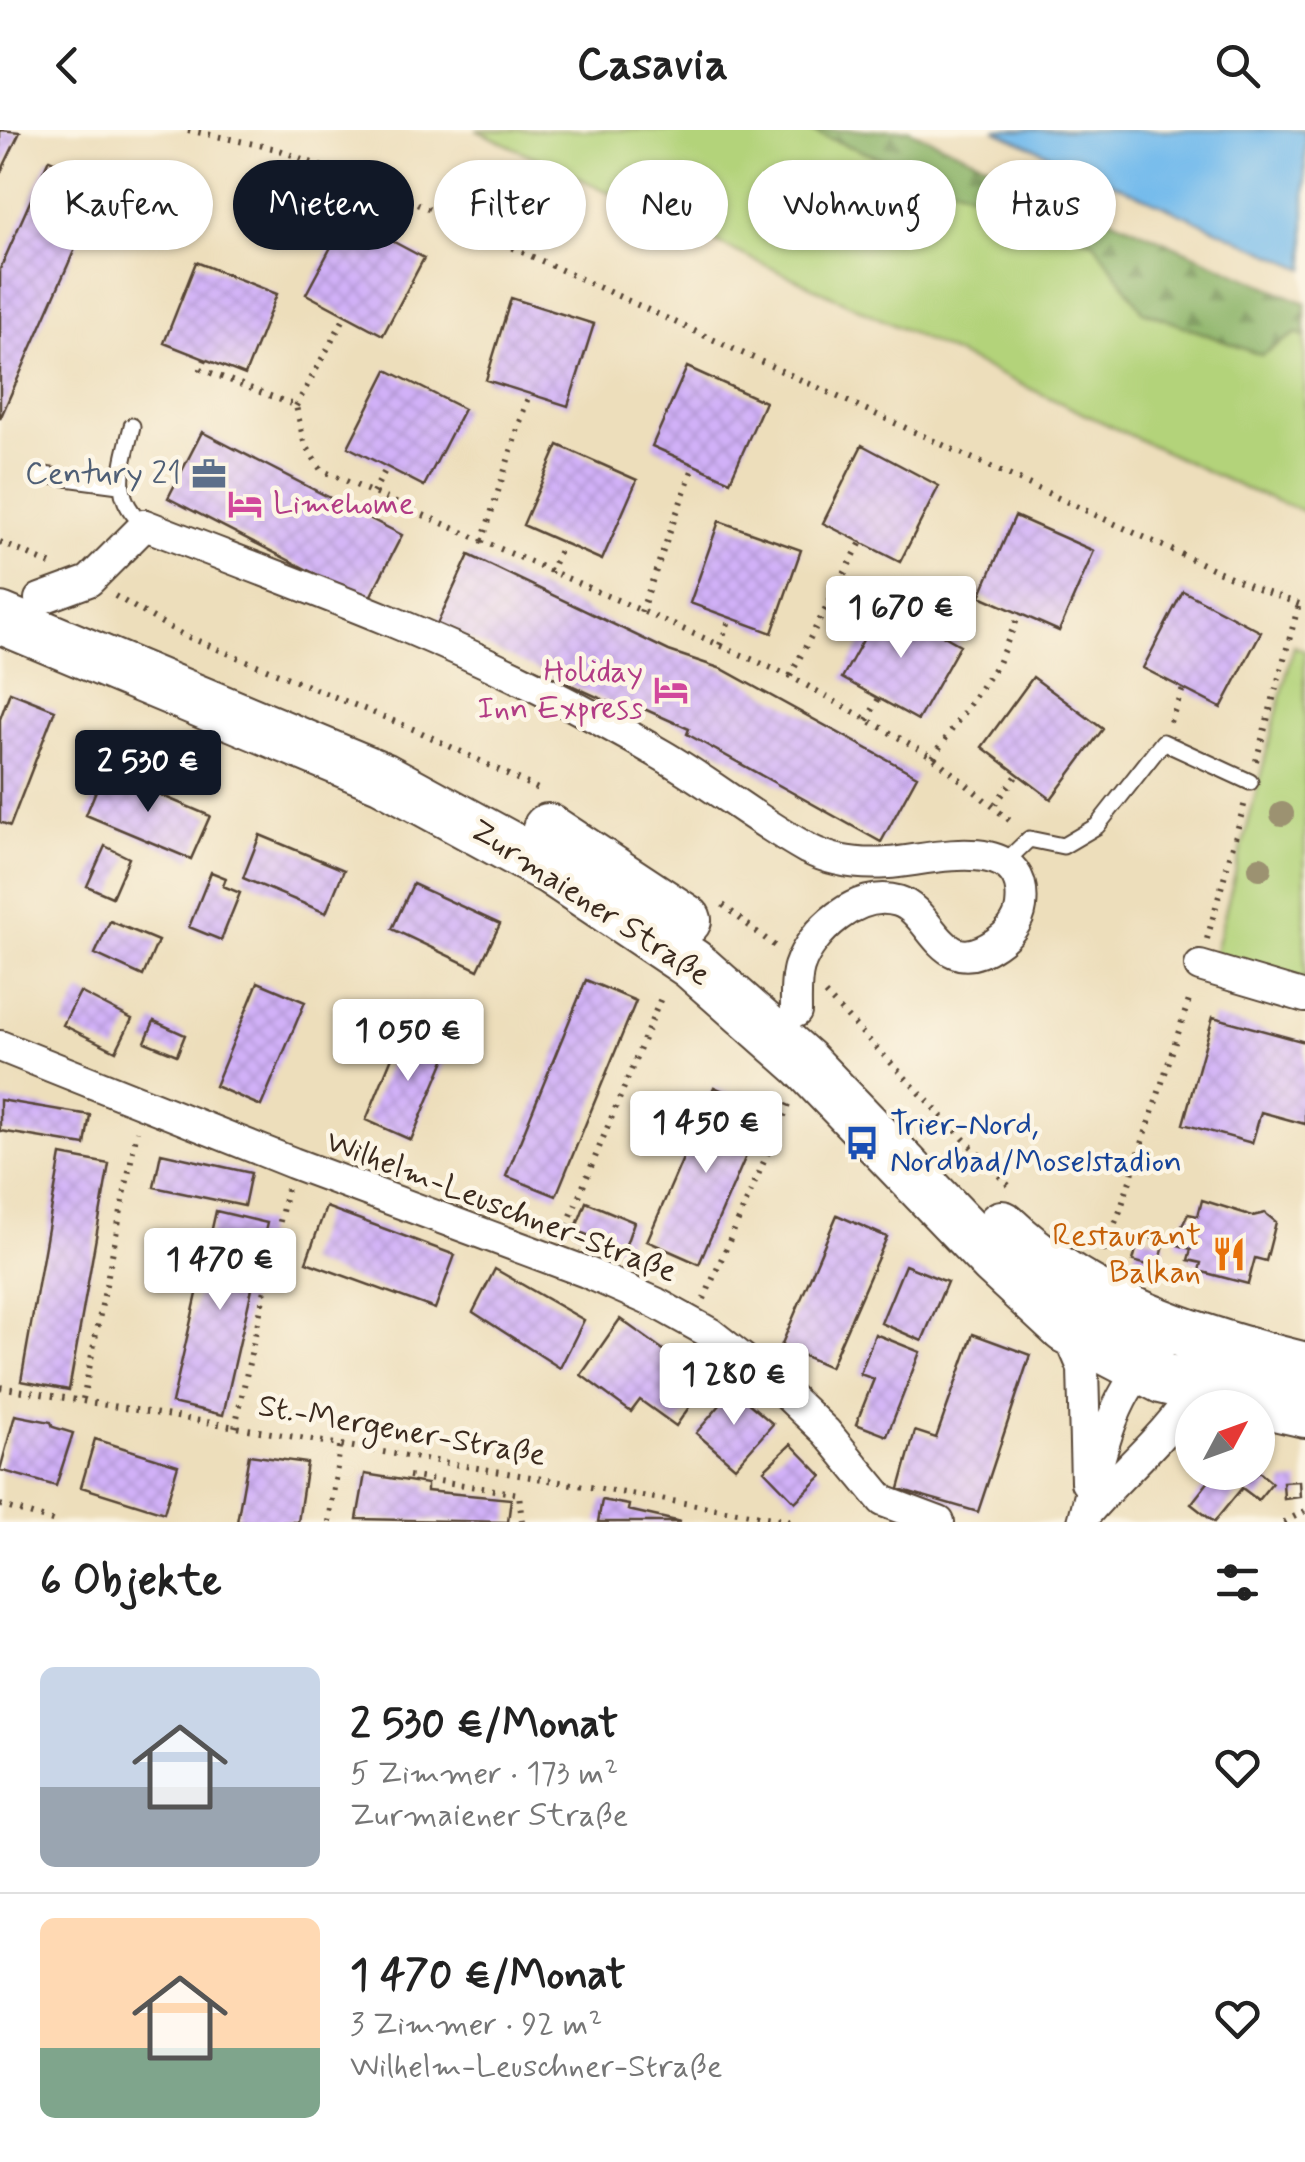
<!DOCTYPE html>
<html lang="de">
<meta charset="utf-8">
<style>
body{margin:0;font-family:Mynerve,sans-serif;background:#f2f2f2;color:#222;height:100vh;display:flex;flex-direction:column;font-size:38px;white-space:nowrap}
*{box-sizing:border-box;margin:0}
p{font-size:32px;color:#767676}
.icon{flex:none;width:55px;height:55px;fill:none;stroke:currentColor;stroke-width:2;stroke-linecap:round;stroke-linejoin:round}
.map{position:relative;height:1392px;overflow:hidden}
.drawer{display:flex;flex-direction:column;background:#fff;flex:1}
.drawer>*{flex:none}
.guide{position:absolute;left:30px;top:30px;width:1245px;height:90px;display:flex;gap:20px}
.needle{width:65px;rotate:49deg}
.controls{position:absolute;left:1175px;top:1260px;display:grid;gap:20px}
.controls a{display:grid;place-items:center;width:100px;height:100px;border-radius:50%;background:#fff;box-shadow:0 2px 8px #0004;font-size:50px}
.price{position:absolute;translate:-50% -85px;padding:0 22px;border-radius:10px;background:#fff;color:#222;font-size:32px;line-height:65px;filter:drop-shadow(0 2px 5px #0008)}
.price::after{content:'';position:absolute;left:50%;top:60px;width:30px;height:22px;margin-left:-15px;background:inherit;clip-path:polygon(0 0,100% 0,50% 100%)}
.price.current{background:#111827;color:#fff}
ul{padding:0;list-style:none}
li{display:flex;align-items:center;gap:30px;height:250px;padding:0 40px}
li+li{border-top:2px solid #e0e0e0}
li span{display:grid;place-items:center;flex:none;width:280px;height:200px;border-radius:15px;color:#555}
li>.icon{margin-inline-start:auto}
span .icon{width:120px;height:120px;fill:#fffc;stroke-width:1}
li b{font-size:42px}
h2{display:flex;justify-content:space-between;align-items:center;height:120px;padding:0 40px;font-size:42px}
.pill{padding:0 35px;border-radius:45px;background:#fff;box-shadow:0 2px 8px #0004;font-size:35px;line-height:90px}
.pill.current{background:#111827;color:#fff}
header{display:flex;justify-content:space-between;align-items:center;height:130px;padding:0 40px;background:#fff;font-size:45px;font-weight:700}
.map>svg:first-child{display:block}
.green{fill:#b3d37a;stroke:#777e4c;stroke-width:2.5}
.forest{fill:url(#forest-firs);stroke:#647044;stroke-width:2.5}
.water{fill:#75bbec;stroke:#587285;stroke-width:2.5}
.building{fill:url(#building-cross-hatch)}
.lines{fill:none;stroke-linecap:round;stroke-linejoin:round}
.lane-casing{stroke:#564536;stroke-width:19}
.street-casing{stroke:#564536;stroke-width:34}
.primary-casing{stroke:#564536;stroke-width:54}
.path{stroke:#564536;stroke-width:6;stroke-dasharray:2.5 8;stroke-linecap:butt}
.lane{stroke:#fff;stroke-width:15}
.street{stroke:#fff;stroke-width:30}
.primary{stroke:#fff;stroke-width:50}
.tree{fill:#9c9271}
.labels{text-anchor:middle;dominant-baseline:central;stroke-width:9;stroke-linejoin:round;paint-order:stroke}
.service-label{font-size:32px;fill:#4e5e75;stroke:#fcf5e5;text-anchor:end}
.hotel-label{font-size:32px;fill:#b23c85;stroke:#fcf5e5;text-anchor:start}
.street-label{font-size:32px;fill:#3b2a1e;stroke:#fcf5e5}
.transit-label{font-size:32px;fill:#164399;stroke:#fcf5e5;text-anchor:start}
.food-label{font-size:32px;fill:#c56008;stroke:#fcf5e5;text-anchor:end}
</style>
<header><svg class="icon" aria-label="back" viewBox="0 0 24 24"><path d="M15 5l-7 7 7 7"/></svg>Casavia<svg class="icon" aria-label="search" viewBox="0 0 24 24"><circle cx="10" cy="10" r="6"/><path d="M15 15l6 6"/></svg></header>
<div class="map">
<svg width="1305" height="1392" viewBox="0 0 1305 1392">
<defs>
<pattern id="forest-firs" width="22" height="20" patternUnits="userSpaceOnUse" patternTransform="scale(2.5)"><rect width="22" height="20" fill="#8eb56a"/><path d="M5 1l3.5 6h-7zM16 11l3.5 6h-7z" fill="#759357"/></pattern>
<pattern id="building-cross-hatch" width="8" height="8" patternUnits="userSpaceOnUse" patternTransform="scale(2.5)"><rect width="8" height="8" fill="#d1b1f8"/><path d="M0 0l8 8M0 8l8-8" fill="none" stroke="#b498d4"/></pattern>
</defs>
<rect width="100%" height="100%" fill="#fcf5e5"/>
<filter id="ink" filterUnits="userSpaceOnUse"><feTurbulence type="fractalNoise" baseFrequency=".01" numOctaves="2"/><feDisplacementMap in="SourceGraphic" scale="20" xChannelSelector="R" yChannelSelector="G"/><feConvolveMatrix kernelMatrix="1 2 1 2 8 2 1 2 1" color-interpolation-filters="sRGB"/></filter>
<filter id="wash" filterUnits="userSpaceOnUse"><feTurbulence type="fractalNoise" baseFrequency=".0048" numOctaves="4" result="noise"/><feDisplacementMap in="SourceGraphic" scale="40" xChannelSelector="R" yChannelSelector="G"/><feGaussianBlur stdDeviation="2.25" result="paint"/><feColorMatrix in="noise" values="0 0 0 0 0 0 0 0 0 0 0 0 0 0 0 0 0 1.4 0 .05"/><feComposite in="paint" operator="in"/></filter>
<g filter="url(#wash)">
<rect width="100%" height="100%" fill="#eddebb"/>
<!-- green -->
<path class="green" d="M476,0H808L1094,111L1143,181L1261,225L1297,203L1305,207V382L1243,358Z
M1294,516L1305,521V850L1214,825Z"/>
<!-- forest -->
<path class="forest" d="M808,0H909L1305,173V207L1297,203L1261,225L1143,181L1093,111Z"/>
<!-- water -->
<path class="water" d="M994,0H1305V139Z"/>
<g id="blocks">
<!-- building -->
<path class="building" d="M0,0L20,2L0,44Z
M49,29L104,53L0,289V139Z
M347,87L424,128L383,205L306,164Z
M196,132L277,164L245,245L164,213Z
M511,168L594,194L568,276L486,250Z
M687,237L765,272L730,351L652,316Z
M387,240L464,279L424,356L348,317Z
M202,302L402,405L368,471L168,368Z
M558,315L637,350L602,430L523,395Z
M862,315L939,356L900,432L823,393Z
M1015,386L1094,421L1059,501L980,466Z
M719,391L801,420L772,503L690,473Z
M469,425L669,521L722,539L917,646L881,712L687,604L689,599L642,578L639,586L437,494Z
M1183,461L1261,502L1221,578L1143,538Z
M884,472L960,515L918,590L842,548Z
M1033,547L1103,599L1051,669L982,617Z
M10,562L55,580L10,696L0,692V589Z
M104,641L210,686L191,729L86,685Z
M260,705L344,740L326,783L243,748Z
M105,716L129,728L112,767L87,756Z
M211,742L226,748L223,756L240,763L221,810L189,797Z
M413,754L500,794L478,840L392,799Z
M110,791L158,811L143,846L95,824Z
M586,850L636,871L556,1066L506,1046Z
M258,852L305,872L261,976L215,956Z
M80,862L132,889L116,921L63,895Z
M1213,887L1305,912V994L1261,982L1252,1013L1183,994Z
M154,891L185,905L177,925L145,912Z
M404,898L450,918L411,1010L366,990Z
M714,957L766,980L699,1134L647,1111Z
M0,970L90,985L85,1015L0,1001Z
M161,1023L251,1043L244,1076L154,1057Z
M61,1025L109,1034L69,1260L21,1251Z
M1202,1070L1253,1086L1265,1083L1276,1092L1266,1131L1255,1128L1248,1154L1199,1141L1201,1133L1188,1130L1191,1119L1178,1115L1176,1108L1188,1084L1198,1086Z
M586,1072L634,1092L624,1120L575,1100Z
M326,1077L455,1125L435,1179L306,1132Z
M216,1081L267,1093L223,1285L172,1273Z
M837,1085L887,1107L830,1237L781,1216Z
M1140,1105L1165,1112L1158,1138L1133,1131Z
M905,1135L947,1152L922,1211L881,1193Z
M495,1139L584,1190L560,1238L473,1182Z
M620,1189L707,1251L676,1296L640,1270L631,1282L581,1245Z
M875,1204L920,1222L887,1306L856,1294L874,1249L860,1244Z
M973,1204L1030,1225L978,1382L899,1359L915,1301L936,1308Z
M733,1260L773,1294L735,1337L696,1303Z
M15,1285L51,1292L53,1297L73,1303L56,1356L0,1340Z
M95,1309L178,1335L164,1383L81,1357Z
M791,1314L822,1346L795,1372L764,1340Z
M249,1325L307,1333L298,1392H237Z
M1216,1342H1235L1247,1352L1259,1342L1272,1353L1258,1370L1242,1358L1214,1392L1191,1374Z
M365,1344L427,1354V1361L511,1369L508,1392L357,1389Z
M1299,1351L1300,1367L1284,1369L1283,1352Z
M602,1370L629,1375L628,1380L681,1392H598Z"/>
</g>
</g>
<g filter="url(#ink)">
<use href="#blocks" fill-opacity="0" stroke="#564536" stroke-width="2.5"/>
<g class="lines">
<!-- lane casing -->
<g class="lane-casing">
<path id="lane" d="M132,296C123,335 109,367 145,395
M36,344L119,355
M1003,734L1029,709L1063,716L1097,696L1163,612L1250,652"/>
</g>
<!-- street casing -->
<g class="street-casing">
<path id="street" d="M40,469L89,451L145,395C278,447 415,495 542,560C582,580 623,602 662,625C712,654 757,691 808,719C833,732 860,735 888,733C927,731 1030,699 1021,777C1019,792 1008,805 996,813C940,852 934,782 898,771C858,759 811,801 799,837C795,850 796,868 796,882
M1200,836L1305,867
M0,916L293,1033L586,1142L656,1173L710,1203L780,1258L826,1302L883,1371L939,1392
M1066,1198L1083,1238L1086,1352
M1085,1385C1122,1341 1167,1307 1197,1257L1193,1241
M1083,1392C1097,1341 1110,1261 1154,1228"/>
</g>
<!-- primary casing -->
<g class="primary-casing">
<path id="primary" d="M0,488L383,648L552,740L692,834L804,933L995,1132L1066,1198L1164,1249L1305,1282
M548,699L686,790
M1002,1096C1087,1177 1193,1210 1305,1238"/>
</g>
<!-- path -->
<path class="path" d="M188,0L277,19L424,77L1257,459L1305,476
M205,229L201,239L296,276L304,312L321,340L790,546L933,627L1014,694
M296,276L346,185
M373,363L387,337
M0,412L50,434
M482,412L529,264
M550,443L563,413
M115,466L181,504L418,601L540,660
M641,482L694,335
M720,515L730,488
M790,546L861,412
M867,590L879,568
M1170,592L1183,559
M933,627L998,533L1020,483
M1256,631L1299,474
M995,674L1018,644
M723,775L776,817
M1207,809L1245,672
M825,864L1010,1057
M563,1105L663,863
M1103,1122L1120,1081L1191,864
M704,1169L789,974
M0,1257L796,1392
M83,1269L137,1001
M235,1297L287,1059
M409,1346L519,1364L522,1392
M0,1375L55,1392
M329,1392L340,1317
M1284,1392L1305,1381"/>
<!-- lane -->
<use href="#lane" class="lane"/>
<!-- street -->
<use href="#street" class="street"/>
<!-- primary -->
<use href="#primary" class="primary"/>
</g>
<!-- trees -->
<g class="tree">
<circle cx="1282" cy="684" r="12"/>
<circle cx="1260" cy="738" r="12"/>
</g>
</g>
<!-- icons -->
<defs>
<g id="office-bare" transform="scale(2.7)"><path d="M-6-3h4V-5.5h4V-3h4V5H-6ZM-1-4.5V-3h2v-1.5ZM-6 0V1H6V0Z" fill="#5c6f8a" stroke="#fcf5e5" stroke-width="2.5" paint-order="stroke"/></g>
<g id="hotel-bare" transform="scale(2.7)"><path d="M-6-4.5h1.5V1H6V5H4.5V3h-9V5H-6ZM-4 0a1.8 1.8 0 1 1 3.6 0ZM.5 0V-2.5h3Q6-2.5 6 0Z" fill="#d1479c" stroke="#fcf5e5" stroke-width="2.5" paint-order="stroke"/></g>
<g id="bus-bare" transform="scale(2.7)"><path d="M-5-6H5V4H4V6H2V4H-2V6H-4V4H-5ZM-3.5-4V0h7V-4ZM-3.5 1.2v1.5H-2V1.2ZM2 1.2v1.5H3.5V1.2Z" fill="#1a4fb4" stroke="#fcf5e5" stroke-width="2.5" paint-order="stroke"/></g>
<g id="restaurant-bare" transform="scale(2.7)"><path d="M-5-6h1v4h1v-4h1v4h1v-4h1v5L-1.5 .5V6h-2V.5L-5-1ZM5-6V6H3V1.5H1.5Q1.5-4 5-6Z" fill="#e8710a" stroke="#fcf5e5" stroke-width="2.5" paint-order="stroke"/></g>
</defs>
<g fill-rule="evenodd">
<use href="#office-bare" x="209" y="344"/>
<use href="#hotel-bare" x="245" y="374"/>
<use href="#hotel-bare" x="671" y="560"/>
<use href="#bus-bare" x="862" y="1013"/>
<use href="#restaurant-bare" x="1229" y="1124"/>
</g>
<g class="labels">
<!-- service labels -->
<g class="service-label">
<text x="181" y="344">Century 21</text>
</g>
<!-- hotel labels -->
<g class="hotel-label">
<text x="273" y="374">Limehome</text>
<text x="643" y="542" text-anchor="end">Holiday<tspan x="643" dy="37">Inn Express</tspan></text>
</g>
<!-- street labels -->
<g class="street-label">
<text transform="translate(590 773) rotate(33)">Zurmaiener Straße</text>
<text transform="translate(501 1077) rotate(21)">Wilhelm-Leuschner-Straße</text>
<text transform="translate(402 1301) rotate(10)">St.-Mergener-Straße</text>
</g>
<!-- transit labels -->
<g class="transit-label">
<text x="890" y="995">Trier-Nord,<tspan x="890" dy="37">Nordbad/Moselstadion</tspan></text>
</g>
<!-- food labels -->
<g class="food-label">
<text x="1201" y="1106">Restaurant<tspan x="1201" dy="37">Balkan</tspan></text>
</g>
</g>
</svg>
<div class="controls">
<a><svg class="needle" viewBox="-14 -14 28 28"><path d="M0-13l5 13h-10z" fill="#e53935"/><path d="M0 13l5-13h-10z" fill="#767676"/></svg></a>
</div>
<b class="price" style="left:901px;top:531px">1 670 €</b>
<b class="price current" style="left:148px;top:685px">2 530 €</b>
<b class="price" style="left:408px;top:954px">1 050 €</b>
<b class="price" style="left:706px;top:1046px">1 450 €</b>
<b class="price" style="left:220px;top:1183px">1 470 €</b>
<b class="price" style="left:734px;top:1298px">1 280 €</b>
<div class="guide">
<a class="pill">Kaufen</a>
<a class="pill current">Mieten</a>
<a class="pill">Filter</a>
<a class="pill">Neu</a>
<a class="pill">Wohnung</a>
<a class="pill">Haus</a>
</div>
</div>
<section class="drawer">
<h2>6 Objekte<svg class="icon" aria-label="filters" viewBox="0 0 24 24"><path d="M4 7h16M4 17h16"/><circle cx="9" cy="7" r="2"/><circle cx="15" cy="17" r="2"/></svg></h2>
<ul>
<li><span style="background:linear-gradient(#c9d6e8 60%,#9aa5b1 0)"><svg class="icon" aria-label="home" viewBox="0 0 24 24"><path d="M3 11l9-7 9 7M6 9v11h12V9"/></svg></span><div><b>2 530 €/Monat</b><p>5 Zimmer · 173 m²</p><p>Zurmaiener Straße</p></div><svg class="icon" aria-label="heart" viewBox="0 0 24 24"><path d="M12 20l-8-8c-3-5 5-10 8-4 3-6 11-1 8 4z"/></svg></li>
<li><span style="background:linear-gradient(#ffd9b3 65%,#7fa58c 0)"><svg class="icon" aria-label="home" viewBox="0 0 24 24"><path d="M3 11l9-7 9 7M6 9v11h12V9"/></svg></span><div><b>1 470 €/Monat</b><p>3 Zimmer · 92 m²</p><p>Wilhelm-Leuschner-Straße</p></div><svg class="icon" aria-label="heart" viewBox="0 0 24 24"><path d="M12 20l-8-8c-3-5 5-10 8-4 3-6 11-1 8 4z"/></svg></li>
</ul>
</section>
